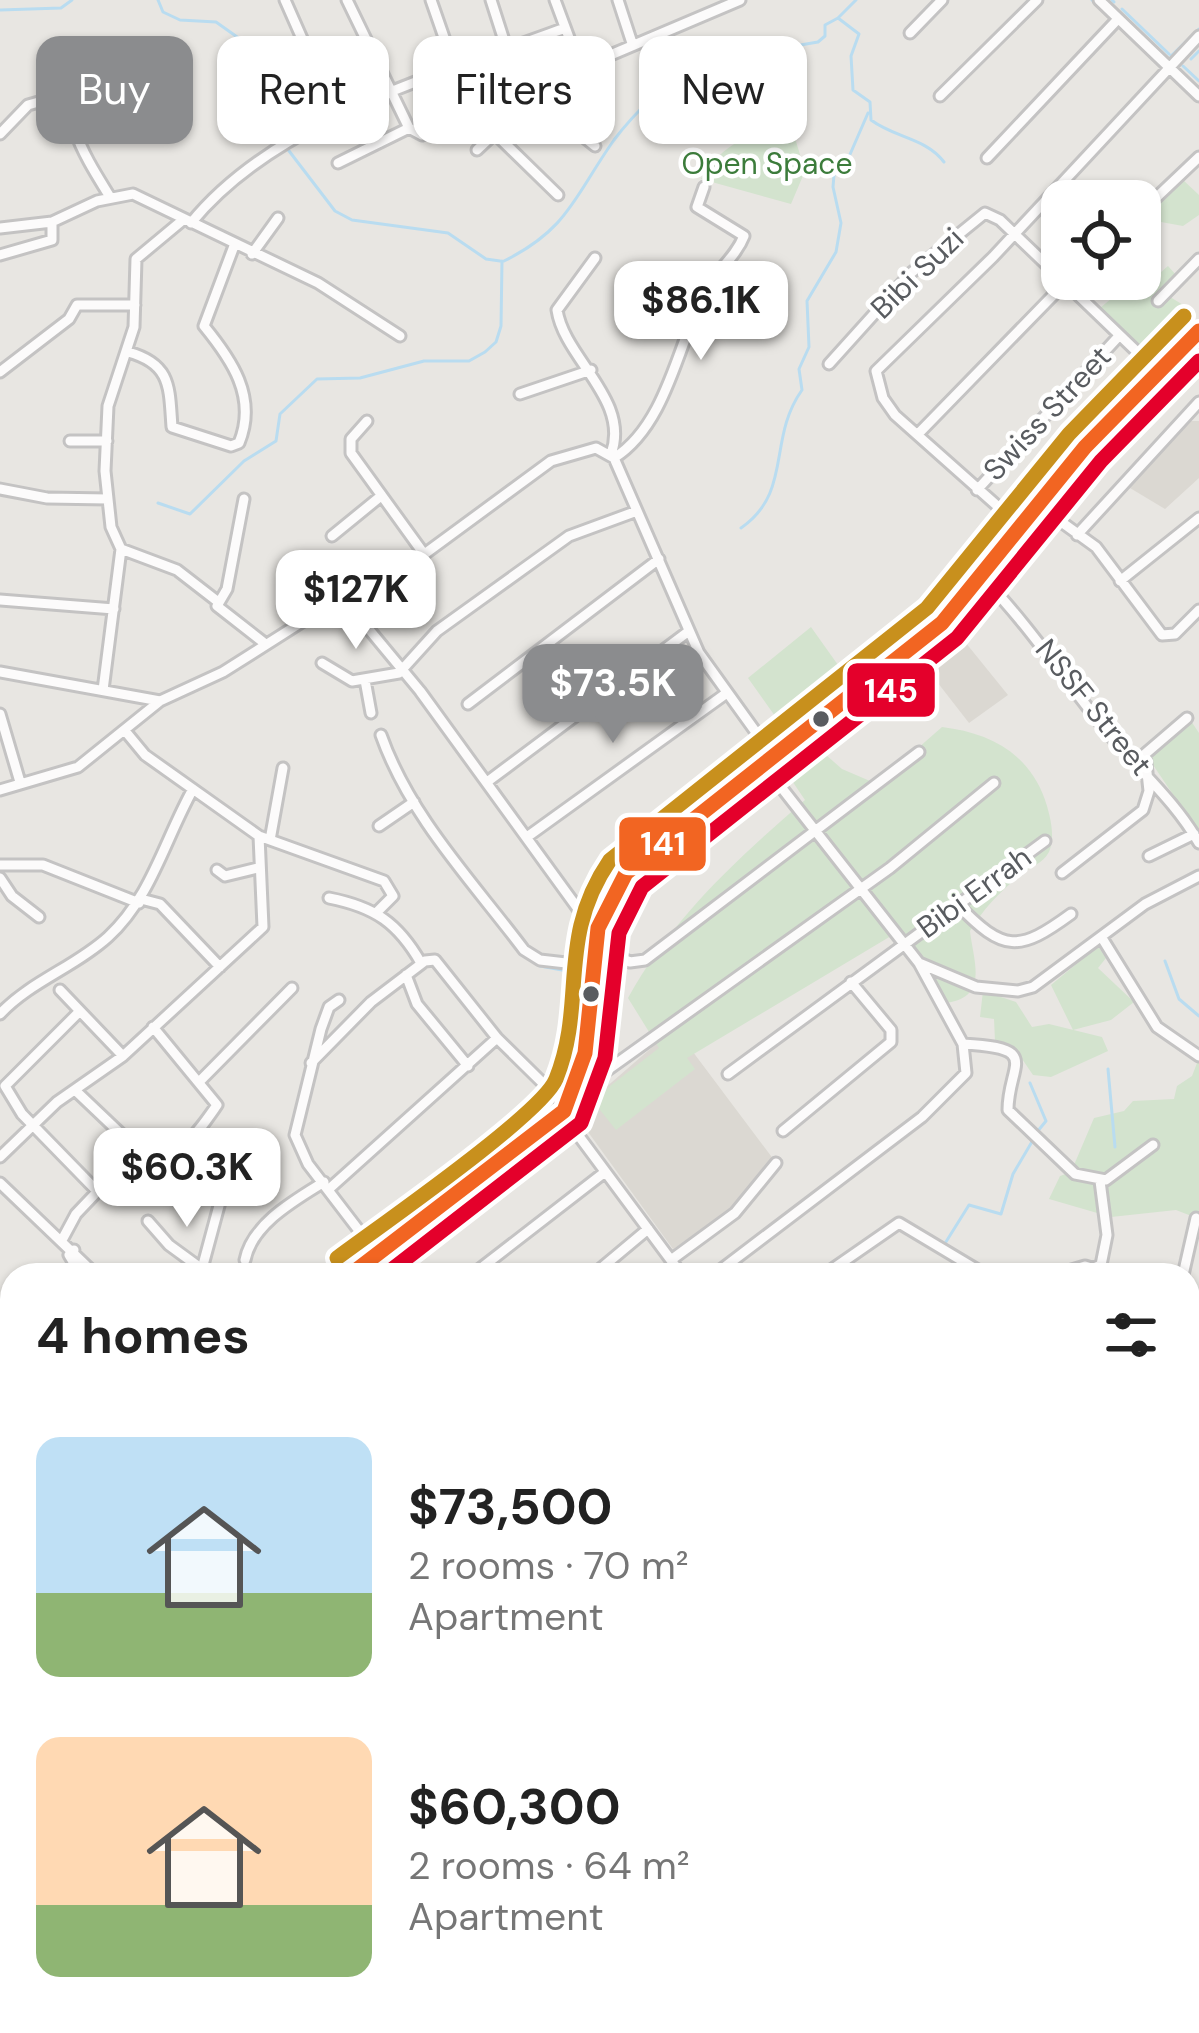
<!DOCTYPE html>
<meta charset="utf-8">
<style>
body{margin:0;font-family:"DM Sans",sans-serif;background:#f6f6f6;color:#222;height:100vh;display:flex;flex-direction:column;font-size:45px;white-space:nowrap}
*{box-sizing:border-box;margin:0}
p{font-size:39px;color:#767676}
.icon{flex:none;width:66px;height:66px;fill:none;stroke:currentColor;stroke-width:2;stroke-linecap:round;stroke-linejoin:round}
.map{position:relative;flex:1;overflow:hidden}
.drawer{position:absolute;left:0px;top:1263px;width:1200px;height:771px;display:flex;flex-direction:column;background:#fff;border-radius:36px 36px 0 0;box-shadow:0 3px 9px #0004}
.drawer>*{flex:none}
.top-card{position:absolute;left:36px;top:36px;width:1128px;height:108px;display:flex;gap:24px}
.buttons{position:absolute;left:1041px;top:180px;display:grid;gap:24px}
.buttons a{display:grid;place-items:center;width:120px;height:120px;border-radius:24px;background:#fff;box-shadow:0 3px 9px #0004;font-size:60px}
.price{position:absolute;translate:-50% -102px;padding:0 27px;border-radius:24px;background:#fff;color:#222;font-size:39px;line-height:78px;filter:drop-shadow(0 3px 6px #0008)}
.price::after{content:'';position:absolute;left:50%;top:72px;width:36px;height:27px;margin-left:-18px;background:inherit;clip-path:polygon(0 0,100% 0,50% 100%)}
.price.on{background:#8b8c8e;color:#fff}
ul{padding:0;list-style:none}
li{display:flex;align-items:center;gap:36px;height:300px;padding:0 36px}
li span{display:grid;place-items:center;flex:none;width:336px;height:240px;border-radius:24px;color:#555}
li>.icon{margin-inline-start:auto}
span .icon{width:144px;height:144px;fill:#fffc;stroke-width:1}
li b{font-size:51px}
h2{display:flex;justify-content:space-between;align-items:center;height:144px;padding:0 36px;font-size:51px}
.chip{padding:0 42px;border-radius:24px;background:#fff;box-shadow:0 3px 9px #0004;font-size:42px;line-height:108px}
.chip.on{background:#8b8c8e;color:#fff}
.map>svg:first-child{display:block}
.education{fill:#dbd8d2}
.green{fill:#d3e3ce}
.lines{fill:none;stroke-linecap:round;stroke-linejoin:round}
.stream{stroke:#b9dcf0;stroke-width:3}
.river{stroke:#b9dcf0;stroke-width:12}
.minor-casing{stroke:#c4c3c3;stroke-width:15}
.major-casing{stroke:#cec4b2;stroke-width:18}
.minor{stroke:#fcfbfb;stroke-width:9}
.major{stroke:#f0eee6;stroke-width:12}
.bus-1-casing{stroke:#fff;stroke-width:24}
.bus-2-casing{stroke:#fff;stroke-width:24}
.bus-3-casing{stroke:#fff;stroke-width:24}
.bus-1{stroke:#f26522;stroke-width:15}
.bus-2{stroke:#e4002b;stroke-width:15}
.bus-3{stroke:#c8901d;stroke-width:15}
.bus-dot{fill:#595c60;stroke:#fff;stroke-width:4.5}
.labels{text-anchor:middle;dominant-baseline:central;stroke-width:9;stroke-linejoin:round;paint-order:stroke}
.park-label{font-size:30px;fill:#3c7c3b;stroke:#fff}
.street-label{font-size:30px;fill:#595c60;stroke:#fff}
.line-badge{stroke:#fff;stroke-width:4.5}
.badge-label{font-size:33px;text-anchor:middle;font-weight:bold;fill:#fff}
</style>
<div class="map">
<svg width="1199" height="2033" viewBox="0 0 1199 2033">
<rect width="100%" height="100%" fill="#e8e6e2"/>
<!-- education -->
<path class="education" d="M1188,421H1199V478L1165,509L1130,488L1139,468Z
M957,632L1008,695L969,723L920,660Z
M664,1037L684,1040L774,1160L716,1223L673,1249L575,1114Z"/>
<!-- green -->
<path class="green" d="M791,125L805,171L791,204L701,179C719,146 755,128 791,125Z
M1182,179L1199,195V215L1183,226L1161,222L1150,211Z
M1168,266L1177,276L1153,300L1157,306L1170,297L1185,306L1163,347L1149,359L1100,308L1135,279L1145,286Z
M811,627L838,665L775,716L748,678Z
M1191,721L1199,733V833L1149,759Z
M942,727C992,733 1032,755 1047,806C1051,820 1055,838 1049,852C1043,864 1029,867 1020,875C1000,892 983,909 970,931C973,960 990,998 945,1003L901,930L687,1058L695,1069L616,1130L592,1100L659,1048L628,998C672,918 737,859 805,800L778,760L798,749L817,747L842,769L870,781L893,770Z
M1098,946L1106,958L1098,968L1134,1002L1111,1020L1073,1030L1051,985Z
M983,991L1016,1002L1032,1027L1049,1024L1102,1037L1108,1051L1051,1077L1033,1075L1020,1056L995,1041L994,1019L980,1017Z
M1199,1058V1219L1176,1210L1111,1217L1049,1199L1060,1176L1071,1172L1094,1118L1124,1111L1133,1101L1174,1099L1177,1086L1192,1076Z
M1188,1927H1199V2033H1163L1155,2022H1188Z"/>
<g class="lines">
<!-- stream -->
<path class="stream" d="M158,0L163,12L180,20L216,22L240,39L261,78L259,129L286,147L335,211L352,220L448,233L486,259L500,261
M856,0L838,18L859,34L851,56L853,90L870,102L871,120C895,138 926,138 944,162
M1092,0L1110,17
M1112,0L1114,2
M1122,9L1169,54
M0,10L61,8L72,0
M1120,27L1136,42
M1171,56L1199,29
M1191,59L1199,51
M1183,66L1199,81
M504,261C569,229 575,195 614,140C635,112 666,83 694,63L818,42L825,36V25L838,18
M1157,362L1188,334
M1134,385L1149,369
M1090,434L1130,389
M158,503L190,514L244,461L276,441L280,414L317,379L360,378L424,361H469L485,352L496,342L501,326L502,261
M741,528C793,492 767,439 802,390L799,369L809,347L807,301L836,252L841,223L833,187L835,163L848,159L868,113
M1125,583L1174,544
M887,655L958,593
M781,741L879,662
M721,790L764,755
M636,857L694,811
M510,939L540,966L584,974
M1165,961L1179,999L1199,1016
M578,1056L583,1006
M1108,1069L1115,1147
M588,1079L604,968
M1030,1083L1046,1121L1037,1132
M570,1116L583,1095
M548,1134L564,1122
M529,1148L544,1138
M515,1160L523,1153
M502,1169L509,1165
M484,1183L494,1175
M462,1200L476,1189
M382,1234L559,1105
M944,1245L969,1205L1001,1214L1013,1174L1033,1140
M390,1257L453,1207
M348,1266L366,1248
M366,1275L379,1266
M2,1555L12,1545
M0,2007L12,2033
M500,2033V2022"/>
<!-- river -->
<path class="river" d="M1188,1798L1199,1782
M0,1967L12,1964
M339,2022L354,2033
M1070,2033L1072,2022"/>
<!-- minor casing -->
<g class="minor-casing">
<path id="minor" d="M285,0L337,118
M347,0L409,128L422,135L740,0
M431,0L455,69
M491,0L507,50
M555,0L581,70
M618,0L632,43
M1099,0L1199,96
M910,33L942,0
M79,70C53,110 88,161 110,197
M546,85L543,104L595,146
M940,96L1037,0
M475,114L558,195
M0,134L28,105L67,94
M477,150L494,134
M987,158L1118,19
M338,163L409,128
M1140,213L1199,157
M184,219L136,259L134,327L108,406L105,471L111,527L121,549L177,570L217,601
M191,223C277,117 442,74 565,28
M0,228L52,222L97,201L133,194L318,283L400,336
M252,254L278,218
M0,255L52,240V222
M595,258L557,310C564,358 631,400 611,454
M1158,301L1199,259
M128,352C172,364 169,388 172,427L231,446L239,443C258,397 231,359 204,326L234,246
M829,364L911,273L985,213L1000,220L1157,371
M0,372L69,319L77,305H135
M520,394L591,370
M367,421L351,439V453L424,554
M918,434L1069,279
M70,441H107
M614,458C665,426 678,347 702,296C713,273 735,259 744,236L697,207L704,187
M0,489L47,498L108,499
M977,490L1118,337
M244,499L227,589L217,606L263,642
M1038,505L1096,547L1162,635L1175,634L1199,610
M1021,527L895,415L883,398L876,371L993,257L1199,36
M1077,535L1199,402
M332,536L381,496
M982,577C1029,625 1063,678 1105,729C1136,768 1174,799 1199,843
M1120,581L1199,518
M0,600L114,609
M348,604L420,691L597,935
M322,663L352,681L399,673L437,631L569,536L637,511
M0,672L160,701
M365,680L371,713
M103,690L121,549
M468,704L659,559
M0,714L20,782
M381,735C410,817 473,882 524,950L540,960L592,966
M763,764L919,963L976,987L1018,991L1033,987L1145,904L1199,876
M487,782L689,631
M0,790L78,767L160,701L223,672L305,620L366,597L551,461L596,448L614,458L699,653L773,756
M379,826L414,802
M259,836L384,881L393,896L377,912
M527,837L724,695
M270,840L283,768
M1149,856L1194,834
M0,865H43L139,903
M217,870L225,876L258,868
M1062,873L1143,810L1149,791L1145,754L1187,718
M0,878L12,896L39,917
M329,898C375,907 398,923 421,963
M141,899L160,904L220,967
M957,904C1004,953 1019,952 1071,914
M1102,938L1157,1027L1199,1056
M595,947L630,962L645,960L919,752
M406,975L417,1004L468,1066
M60,990L123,1056
M339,1000L329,1007L321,1029L295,1135L308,1164L393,1275
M79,1012L5,1086L22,1114L97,1191
M0,1014C31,981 75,967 108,937C151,898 165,839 193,789
M963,1044C1043,1048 1008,1064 1008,1110L1075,1174L1106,1180L1153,1145
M311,1063L371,1002L425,961L435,960L497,1038L562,1102L567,1120L682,1275
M728,1074L1045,841
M199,1082L292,988
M77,1092L139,1151
M574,1094L890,868L994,783
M783,1131L891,1042V1030L851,982
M0,1157L57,1102L123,1056L263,927L259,836L145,755L126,732
M0,1183L96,1275
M329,1189L497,1038
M148,1221L169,1245L210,1275
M62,1240L76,1214L132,1155L139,1151C175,1168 198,1132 217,1105L153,1027
M74,1250L69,1255L81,1275
M245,1260C252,1224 295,1200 324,1182
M671,1260L735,1213L776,1163
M203,1265L220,1202
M1094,1268L1101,1265L1107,1235L1100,1181
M472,1275L605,1172
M593,1275L648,1229
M714,1275L922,1117L966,1073L963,1044L919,963
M824,1275L899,1223L986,1275
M1055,1275L1085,1266L1114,1275
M1183,1275L1196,1218
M1188,1294L1199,1303
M1188,1438L1199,1348
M0,1448H12
M1188,1570L1199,1571
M12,1630V1638
M0,1765L12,1760
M0,1811L12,1809
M489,2033L490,2022
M780,2033L787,2022
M1178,2033L1189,2018"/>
</g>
<!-- major casing -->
<g class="major-casing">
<path id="major" d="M350,1275L564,1111C609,1040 568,939 626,873L942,623L1085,447L1199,331
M0,1544L12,1533
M1188,1619L1199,1615"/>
</g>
<!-- minor -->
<use href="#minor" class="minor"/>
<!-- major -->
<use href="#major" class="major"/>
<!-- bus-1 casing -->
<g class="bus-1-casing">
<path id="bus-1" d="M350,1275L564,1111L585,1053L598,928L626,873L942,623L1085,447L1199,331"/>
</g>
<!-- bus-2 casing -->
<g class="bus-2-casing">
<path id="bus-2" d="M385,1275L581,1123L605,1058L619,933L642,887L957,638L1101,461L1199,361"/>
</g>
<!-- bus-3 casing -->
<g class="bus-3-casing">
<path id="bus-3" d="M337,1258C377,1228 542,1114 556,1079C587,1002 556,939 610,860L927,608L1069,434L1184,316"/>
</g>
<!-- bus-1 -->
<use href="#bus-1" class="bus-1"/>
<!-- bus-2 -->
<use href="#bus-2" class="bus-2"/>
<!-- bus-3 -->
<use href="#bus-3" class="bus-3"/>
</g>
<!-- markers -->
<g class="bus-dot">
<circle cx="821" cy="719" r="10"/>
<circle cx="591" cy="994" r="10"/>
</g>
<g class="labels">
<!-- park labels -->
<g class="park-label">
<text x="767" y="163">Open Space</text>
</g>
<!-- street labels -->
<g class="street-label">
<text transform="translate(917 273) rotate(-44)">Bibi Suzi</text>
<text transform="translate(1047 413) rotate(-47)">Swiss Street</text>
<text transform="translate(1094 707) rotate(51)">NSSF Street</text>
<text transform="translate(974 892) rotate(-36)">Bibi Errah</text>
</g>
</g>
<g class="line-badge">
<rect x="845" y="661" width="92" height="58" rx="12" fill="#e4002b"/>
<rect x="617" y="815" width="91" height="58" rx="12" fill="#f26522"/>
</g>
<g class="badge-label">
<text x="891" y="702">145</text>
<text x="663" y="855">141</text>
</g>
</svg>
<div class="buttons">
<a><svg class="icon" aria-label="locate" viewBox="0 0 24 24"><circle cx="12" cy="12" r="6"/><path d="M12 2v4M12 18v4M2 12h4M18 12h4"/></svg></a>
</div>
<b class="price" style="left:701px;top:363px">$86.1K</b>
<b class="price" style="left:356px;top:652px">$127K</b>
<b class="price on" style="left:613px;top:746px">$73.5K</b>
<b class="price" style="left:187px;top:1230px">$60.3K</b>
<div class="top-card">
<a class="chip on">Buy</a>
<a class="chip">Rent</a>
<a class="chip">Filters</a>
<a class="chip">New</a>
</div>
<section class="drawer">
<h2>4 homes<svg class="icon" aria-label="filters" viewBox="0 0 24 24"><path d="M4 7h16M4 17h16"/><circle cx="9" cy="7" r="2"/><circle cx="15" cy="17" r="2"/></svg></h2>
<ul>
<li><span style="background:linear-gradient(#bfe0f5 65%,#8fb573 0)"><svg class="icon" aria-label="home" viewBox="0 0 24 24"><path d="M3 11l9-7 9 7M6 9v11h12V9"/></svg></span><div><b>$73,500</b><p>2 rooms · 70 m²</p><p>Apartment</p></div></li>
<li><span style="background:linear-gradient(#ffd9b3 70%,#8fb573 0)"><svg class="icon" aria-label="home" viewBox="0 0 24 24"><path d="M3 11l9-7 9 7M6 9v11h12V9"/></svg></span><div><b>$60,300</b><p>2 rooms · 64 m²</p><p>Apartment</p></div></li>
</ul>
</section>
</div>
